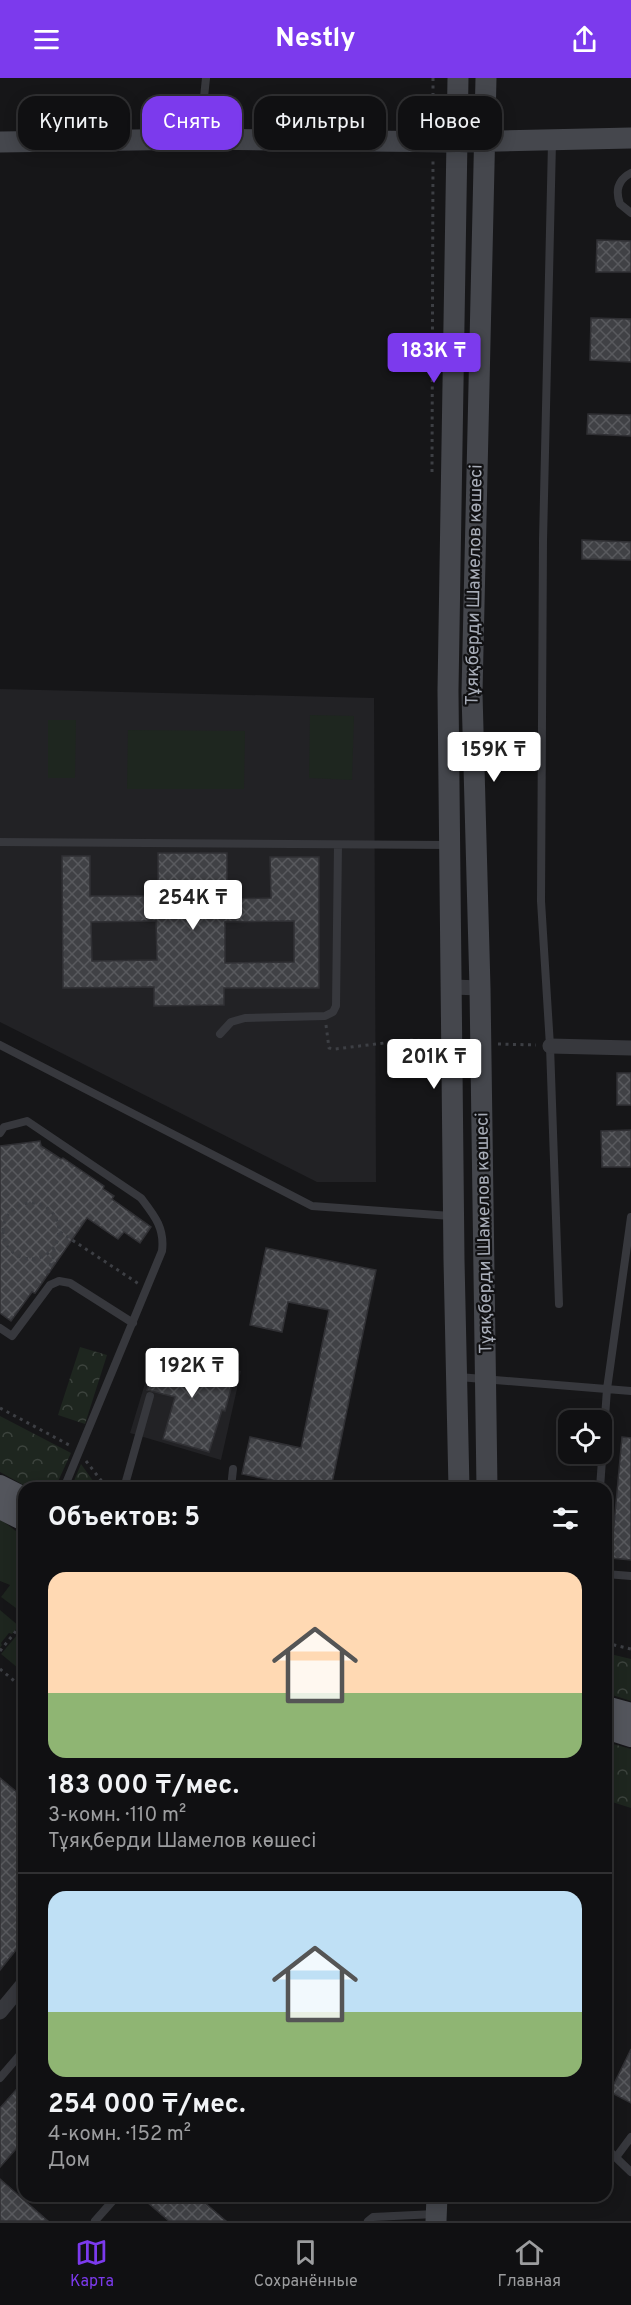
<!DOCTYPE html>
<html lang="ru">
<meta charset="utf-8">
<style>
body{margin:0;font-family:Overpass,sans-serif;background:#1e1e20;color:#f1f3f6;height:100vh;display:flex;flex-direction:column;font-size:22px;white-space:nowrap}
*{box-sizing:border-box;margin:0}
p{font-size:20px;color:#9c9d9f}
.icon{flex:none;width:33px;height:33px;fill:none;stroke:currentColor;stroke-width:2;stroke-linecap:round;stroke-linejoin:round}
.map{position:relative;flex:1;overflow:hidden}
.side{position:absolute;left:18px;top:1404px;width:594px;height:720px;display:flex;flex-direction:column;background:#101012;border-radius:18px;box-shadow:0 3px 15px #0003,0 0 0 2px #303032}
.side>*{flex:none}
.top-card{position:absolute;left:18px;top:18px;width:596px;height:54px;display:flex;gap:12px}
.buttons{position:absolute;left:558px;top:1332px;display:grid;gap:12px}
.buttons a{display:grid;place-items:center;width:54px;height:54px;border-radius:12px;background:#101012;box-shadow:0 3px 15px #0003,0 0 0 2px #303032;font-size:30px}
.price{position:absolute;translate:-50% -51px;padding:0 14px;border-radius:6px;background:#fff;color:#222;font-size:20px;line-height:39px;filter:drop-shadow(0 2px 3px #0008)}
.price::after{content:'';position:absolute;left:50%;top:36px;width:18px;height:14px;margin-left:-9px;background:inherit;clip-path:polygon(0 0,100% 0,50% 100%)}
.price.current{background:#7c3aed;color:#fff}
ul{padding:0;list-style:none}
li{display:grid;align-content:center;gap:12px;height:318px;padding:0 30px}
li+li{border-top:2px solid #303032}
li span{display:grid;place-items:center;height:186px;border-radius:18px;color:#555}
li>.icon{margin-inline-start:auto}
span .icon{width:108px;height:108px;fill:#fffc;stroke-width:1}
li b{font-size:26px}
h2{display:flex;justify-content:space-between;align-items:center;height:72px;padding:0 30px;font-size:26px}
.tag{padding:0 21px;border-radius:18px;background:#101012;box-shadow:0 3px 15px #0003,0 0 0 2px #303032;font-size:21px;line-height:54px}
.tag.current{background:#7c3aed;color:#fff}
header{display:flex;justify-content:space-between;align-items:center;height:78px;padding:0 30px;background:#7c3aed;color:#fff;font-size:27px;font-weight:700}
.tabs{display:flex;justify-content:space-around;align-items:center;height:84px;border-top:2px solid #303032;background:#101012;font-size:16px;color:#9c9d9f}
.tabs a{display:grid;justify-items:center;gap:3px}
.tabs .current{color:#7c3aed}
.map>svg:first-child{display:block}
.built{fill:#222225}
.grass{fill:#1e261f}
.forest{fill:url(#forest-crowns)}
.building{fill:url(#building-cross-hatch);stroke:#303034;stroke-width:1.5;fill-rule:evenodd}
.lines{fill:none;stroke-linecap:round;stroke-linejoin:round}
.path{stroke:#3d3f44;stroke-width:3;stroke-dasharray:3 4.5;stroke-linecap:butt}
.lane{stroke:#37383d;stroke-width:8}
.street{stroke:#37383d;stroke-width:15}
.secondary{stroke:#45474d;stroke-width:21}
.primary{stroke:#53555c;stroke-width:22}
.labels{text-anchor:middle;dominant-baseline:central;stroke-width:4.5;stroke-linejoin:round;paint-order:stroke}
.street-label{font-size:18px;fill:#a8adb8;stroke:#111113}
</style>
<header><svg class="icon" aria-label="menu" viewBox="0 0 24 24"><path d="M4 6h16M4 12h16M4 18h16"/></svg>Nestly<svg class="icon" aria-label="share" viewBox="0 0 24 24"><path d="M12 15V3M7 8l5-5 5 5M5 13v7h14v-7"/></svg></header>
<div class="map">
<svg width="631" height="2143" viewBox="0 0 631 2143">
<defs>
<pattern id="forest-crowns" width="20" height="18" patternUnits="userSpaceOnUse" patternTransform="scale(1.5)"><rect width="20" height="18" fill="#1e261f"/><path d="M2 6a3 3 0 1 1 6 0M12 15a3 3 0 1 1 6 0" fill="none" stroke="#3c433d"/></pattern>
<pattern id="building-cross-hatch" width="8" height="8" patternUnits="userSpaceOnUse" patternTransform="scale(1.5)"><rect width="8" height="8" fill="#404145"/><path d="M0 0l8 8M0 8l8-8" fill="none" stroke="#595a5e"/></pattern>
</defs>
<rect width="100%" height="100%" fill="#161618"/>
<!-- built -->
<path class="built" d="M0,611L374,620L376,1104H317L0,944Z
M156,1269L241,1293L221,1382L130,1355Z"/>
<!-- grass -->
<path class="grass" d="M310,637L354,638L352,702L309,700Z
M48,642H76L75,700H48Z
M128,652L245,653L244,711H127Z
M0,1441L24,1459V1536L1,1519L10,1507L0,1503Z
M0,1532L19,1548L12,1556L9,1555L1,1565L2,1567L0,1570Z
M23,1550L24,1551V1595L1,1576Z"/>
<!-- forest -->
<path class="forest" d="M80,1269L107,1277L85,1346L58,1337Z
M0,1338L71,1375L55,1410H29L0,1394Z
M81,1386L98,1410H71Z
M606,1575L631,1581V1623L606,1615Z
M606,1664L631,1671V1730L606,1722Z"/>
<!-- building -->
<path class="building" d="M597,162L631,163V194H596Z
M591,240L631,241V284L590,282Z
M588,336L631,337V358L587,356Z
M582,462L631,464V482L582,481Z
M158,775H227V821L271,820L270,779H319V910H224V927L154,928V909L63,910L62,778H90V818H158ZM156,843L157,882L92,883L91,844ZM294,843V884L225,885V844Z
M617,995H631V1027H617Z
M631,1052V1089H602L601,1053Z
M40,1063L41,1068L61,1081L63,1080L104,1108L103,1111L114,1118L112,1121L151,1149L140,1165L124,1154L118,1161L87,1140L35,1215L32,1214L11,1243L0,1235V1068Z
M266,1170L376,1192L331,1410H312L242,1396L250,1359L301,1370L329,1232L288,1224L282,1254L250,1247Z
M158,1274L235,1295L225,1333L222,1332L209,1374L163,1361L175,1319L147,1312Z
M622,1359L631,1360V1482L611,1480Z
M0,1700L24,1720V1862L0,1892Z
M631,1971V2025L610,2014Z
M24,2003V2062L0,2089V2030Z
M0,2101L48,2143H0Z
M140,2118H197L226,2143H169Z"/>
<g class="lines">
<!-- path -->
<path class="path" d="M433,0V46
M432,394L433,80
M326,947L329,970L335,971L409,962L434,963
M498,966L536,967
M3 1153a28 28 0 1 1 56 0a28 28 0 1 1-56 0Z
M60,1154L139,1206
M49,1195L48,1193L54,1177V1171
M0,1330L71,1368
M86,1383L107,1410
M606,1565L631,1571
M0,1573L24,1543
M0,1591L24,1611"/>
<!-- lane -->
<path class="lane" d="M200,58L206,0
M552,64L543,463L541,823L550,968L559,1226
M631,95C618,102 615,112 620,126L631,135
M0,764L448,767
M220,956L231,944L245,940L325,938L333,934L336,928L338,767
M0,967L312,1128L451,1138
M0,1055L4,1049L27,1043L141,1120C154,1137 165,1150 162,1173L64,1410
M0,1250L12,1258L50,1207L59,1203L70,1205L133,1245
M459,1299L631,1313
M124,1410L150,1318
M231,1410L233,1391
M600,1410L607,1311L631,1139
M606,1496L631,1498
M0,2000L24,1972
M606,2070L631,2094
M617,2078L631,2059
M95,2143L117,2118
M368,2143L373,2139L435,2136"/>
<!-- street -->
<path class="street" d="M453,909L480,910
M550,968L631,970
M0,1934L24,1905"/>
<!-- secondary -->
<path class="secondary" d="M458,0L448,613L454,1182L459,1410
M486,0L472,615L480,910L487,1410
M0,64L200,61L458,64L631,60
M436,2143L437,2118"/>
<!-- primary -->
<path class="primary" d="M0,1408L24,1420
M0,1430L24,1442
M606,1629L631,1636
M606,1650L631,1658"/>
</g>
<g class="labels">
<!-- street labels -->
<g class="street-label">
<text transform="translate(475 507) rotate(-89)">Тұяқберди Шамелов көшесі</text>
<text transform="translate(485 1155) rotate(-91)">Тұяқберди Шамелов көшесі</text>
</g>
</g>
</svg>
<div class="buttons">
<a><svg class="icon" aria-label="locate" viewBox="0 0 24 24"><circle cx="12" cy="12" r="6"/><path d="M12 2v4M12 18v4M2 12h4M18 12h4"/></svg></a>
</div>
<b class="price current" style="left:434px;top:306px">183K ₸</b>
<b class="price" style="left:494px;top:705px">159K ₸</b>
<b class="price" style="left:193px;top:853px">254K ₸</b>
<b class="price" style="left:434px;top:1012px">201K ₸</b>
<b class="price" style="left:192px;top:1321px">192K ₸</b>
<div class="top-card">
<a class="tag">Купить</a>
<a class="tag current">Снять</a>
<a class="tag">Фильтры</a>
<a class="tag">Новое</a>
</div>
<section class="side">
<h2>Объектов: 5<svg class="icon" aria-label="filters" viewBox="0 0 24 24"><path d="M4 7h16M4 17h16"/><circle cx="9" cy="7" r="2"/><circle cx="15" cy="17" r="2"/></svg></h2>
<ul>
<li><span style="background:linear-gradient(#ffd9b3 65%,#8fb573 0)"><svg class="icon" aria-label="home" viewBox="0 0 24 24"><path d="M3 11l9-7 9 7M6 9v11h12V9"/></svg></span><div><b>183 000 ₸/мес.</b><p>3-комн. · 110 m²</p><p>Тұяқберди Шамелов көшесі</p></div></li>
<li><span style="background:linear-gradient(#bfe0f5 65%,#8fb573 0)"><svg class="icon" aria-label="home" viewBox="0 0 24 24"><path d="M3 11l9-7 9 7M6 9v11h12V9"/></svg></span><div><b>254 000 ₸/мес.</b><p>4-комн. · 152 m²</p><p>Дом</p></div></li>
</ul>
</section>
</div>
<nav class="tabs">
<a class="current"><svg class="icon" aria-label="map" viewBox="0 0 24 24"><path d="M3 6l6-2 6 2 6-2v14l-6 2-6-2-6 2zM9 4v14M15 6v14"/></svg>Карта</a>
<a><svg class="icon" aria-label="saved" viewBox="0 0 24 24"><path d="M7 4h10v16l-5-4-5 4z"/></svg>Сохранённые</a>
<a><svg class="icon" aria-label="home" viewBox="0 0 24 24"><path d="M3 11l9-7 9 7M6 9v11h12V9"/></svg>Главная</a>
</nav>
